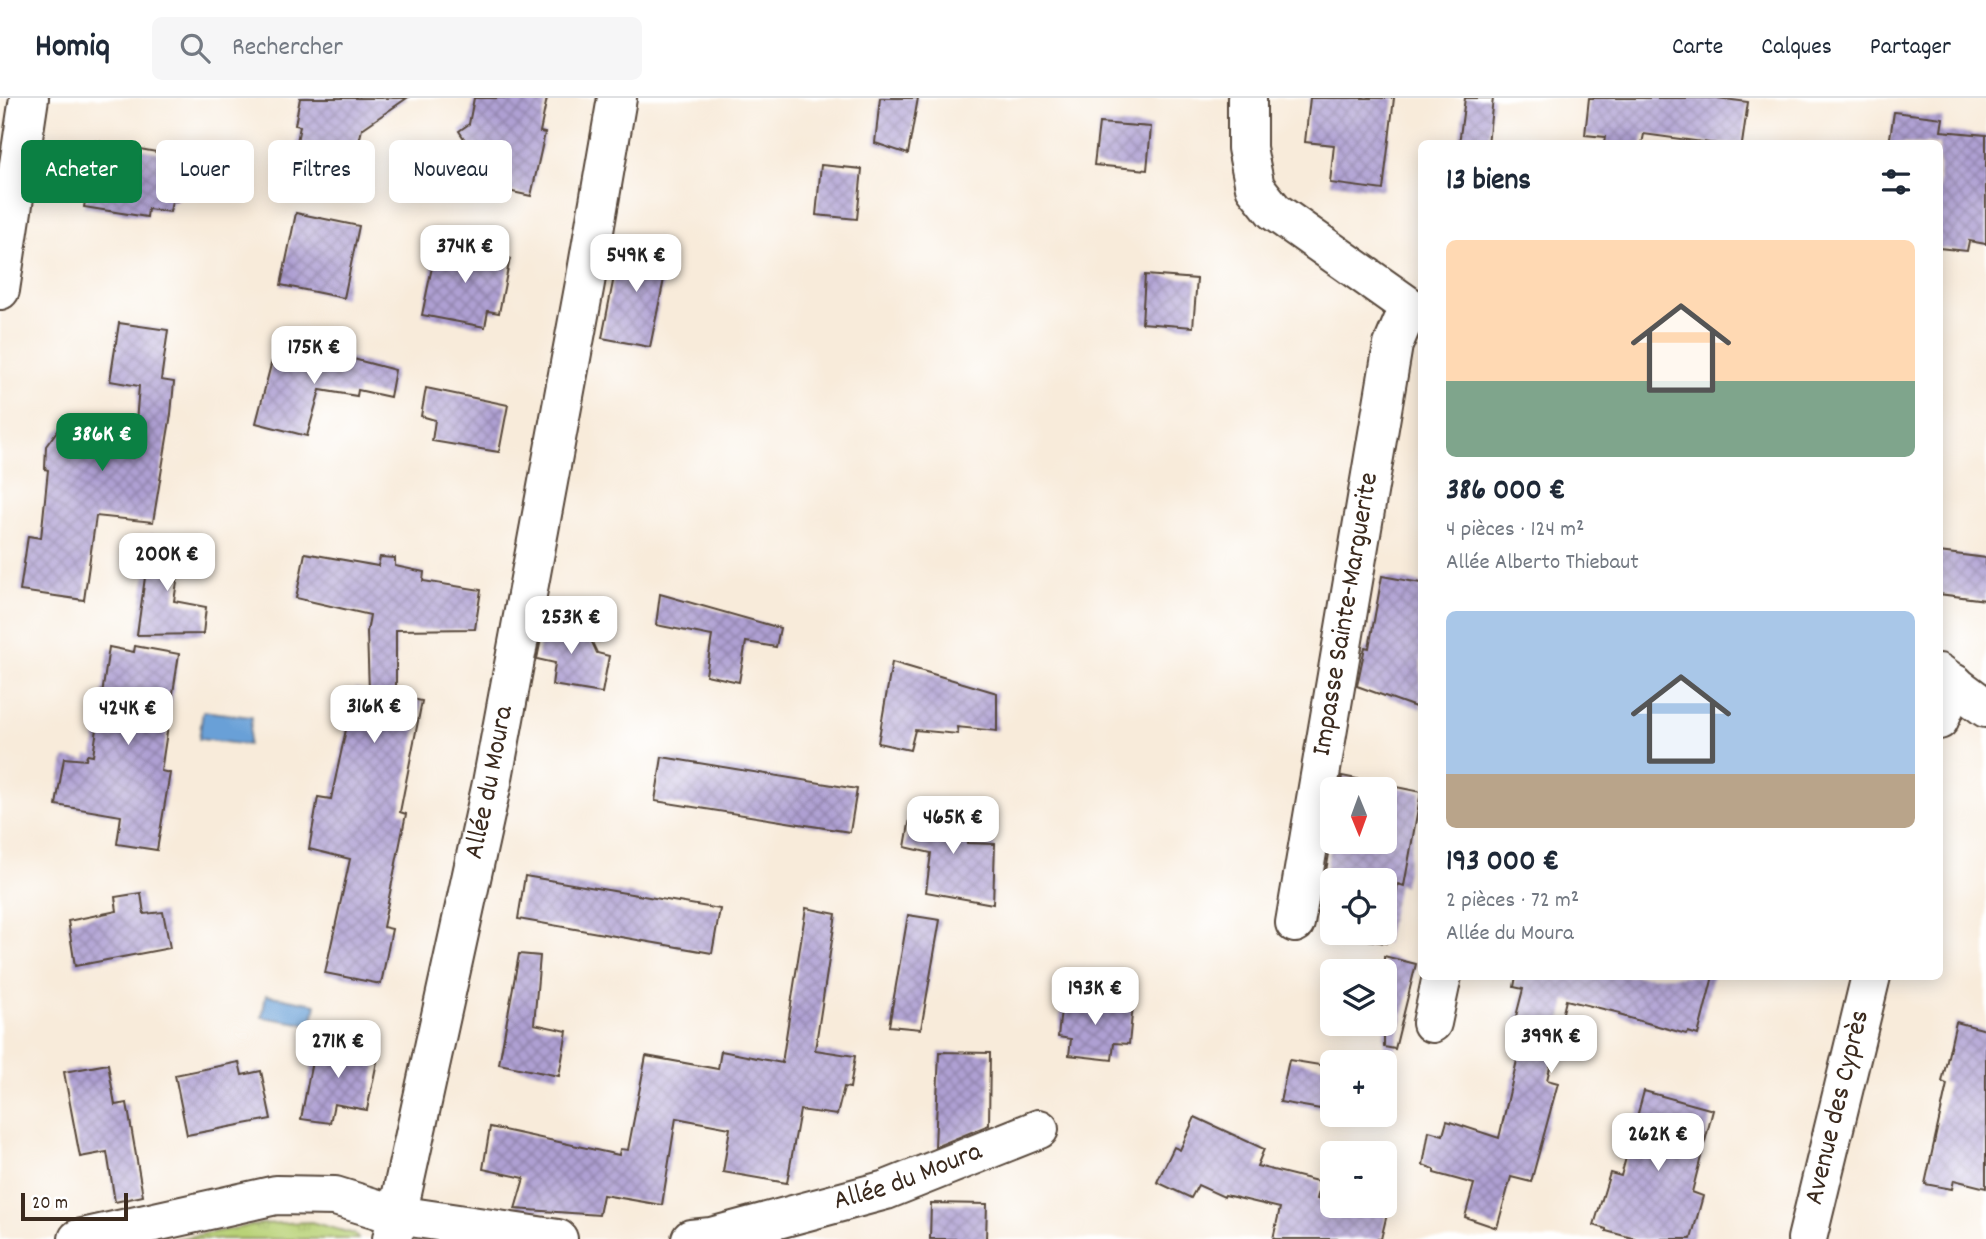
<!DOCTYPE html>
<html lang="fr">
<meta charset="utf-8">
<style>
body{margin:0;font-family:Dekko,sans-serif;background:#f6f6f7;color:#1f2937;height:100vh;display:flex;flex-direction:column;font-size:26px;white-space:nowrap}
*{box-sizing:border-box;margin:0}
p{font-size:23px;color:#747a83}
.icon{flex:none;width:38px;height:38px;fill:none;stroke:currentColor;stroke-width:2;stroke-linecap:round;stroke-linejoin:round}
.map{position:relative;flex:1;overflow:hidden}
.details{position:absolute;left:1418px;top:42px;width:525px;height:840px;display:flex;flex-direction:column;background:#fff;border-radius:10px;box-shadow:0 4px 18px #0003}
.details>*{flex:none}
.top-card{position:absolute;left:21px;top:42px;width:665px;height:63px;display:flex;gap:14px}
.needle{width:46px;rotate:179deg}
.controls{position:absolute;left:1320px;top:679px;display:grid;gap:14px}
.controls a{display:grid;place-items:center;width:77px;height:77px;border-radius:10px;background:#fff;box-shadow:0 4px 18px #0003;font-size:35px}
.scale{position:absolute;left:21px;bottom:18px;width:107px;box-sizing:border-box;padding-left:7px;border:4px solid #3b2a1e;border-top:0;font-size:19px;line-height:24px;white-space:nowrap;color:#3b2a1e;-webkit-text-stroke:5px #fff;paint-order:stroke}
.price{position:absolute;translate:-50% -60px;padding:0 16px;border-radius:14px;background:#fff;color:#222;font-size:23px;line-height:46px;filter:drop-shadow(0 2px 4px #0008)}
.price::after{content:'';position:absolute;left:50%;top:42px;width:21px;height:16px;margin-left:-10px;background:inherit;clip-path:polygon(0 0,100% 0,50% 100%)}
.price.current{background:#0b8043;color:#fff}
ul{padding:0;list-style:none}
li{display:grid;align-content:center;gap:14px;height:371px;padding:0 28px}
li span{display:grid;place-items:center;height:217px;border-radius:10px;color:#555}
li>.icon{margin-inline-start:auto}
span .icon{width:126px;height:126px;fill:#fffc;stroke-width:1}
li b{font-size:30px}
h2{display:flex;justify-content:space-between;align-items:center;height:84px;padding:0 28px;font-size:30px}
.tag{padding:0 24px;border-radius:10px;background:#fff;box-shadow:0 4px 18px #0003;font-size:24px;line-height:63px}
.tag.current{background:#0b8043;color:#fff}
header{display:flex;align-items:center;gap:42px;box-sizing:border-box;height:98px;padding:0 35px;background:#fff;border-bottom:2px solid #e0e1e3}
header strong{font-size:33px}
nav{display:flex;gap:38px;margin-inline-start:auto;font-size:24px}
.search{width:490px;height:63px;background:#f6f6f7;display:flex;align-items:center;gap:18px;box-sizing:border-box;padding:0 24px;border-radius:10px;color:#747a83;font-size:26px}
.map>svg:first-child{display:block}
.grass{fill:url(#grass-tufts);stroke:#7a7e4a;stroke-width:2}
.water{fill:#69a0d7;stroke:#52657a;stroke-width:2}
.building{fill:url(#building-cross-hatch)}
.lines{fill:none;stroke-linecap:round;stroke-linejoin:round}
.minor-casing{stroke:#57473a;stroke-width:42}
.minor{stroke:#fff;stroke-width:38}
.labels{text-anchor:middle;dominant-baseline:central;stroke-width:6;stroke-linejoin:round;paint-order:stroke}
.street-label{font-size:28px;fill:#3b2a1e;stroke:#fff}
</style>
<header>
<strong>Homiq</strong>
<div class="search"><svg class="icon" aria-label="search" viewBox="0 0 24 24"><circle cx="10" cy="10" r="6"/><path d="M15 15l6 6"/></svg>Rechercher</div>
<nav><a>Carte</a><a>Calques</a><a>Partager</a></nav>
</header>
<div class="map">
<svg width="1986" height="1141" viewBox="0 0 1986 1141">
<defs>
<pattern id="grass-tufts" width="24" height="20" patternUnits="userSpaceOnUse" patternTransform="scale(1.75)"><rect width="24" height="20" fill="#b9d277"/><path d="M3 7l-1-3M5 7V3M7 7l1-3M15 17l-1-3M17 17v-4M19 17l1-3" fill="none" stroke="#a0b466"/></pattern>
<pattern id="building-cross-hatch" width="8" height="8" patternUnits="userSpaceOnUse" patternTransform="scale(1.75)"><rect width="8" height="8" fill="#afa0d3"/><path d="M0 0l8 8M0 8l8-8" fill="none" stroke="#9083ab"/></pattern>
</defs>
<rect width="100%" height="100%" fill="#fff"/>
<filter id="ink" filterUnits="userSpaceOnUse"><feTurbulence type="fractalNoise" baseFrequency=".0143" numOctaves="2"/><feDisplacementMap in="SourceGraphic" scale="14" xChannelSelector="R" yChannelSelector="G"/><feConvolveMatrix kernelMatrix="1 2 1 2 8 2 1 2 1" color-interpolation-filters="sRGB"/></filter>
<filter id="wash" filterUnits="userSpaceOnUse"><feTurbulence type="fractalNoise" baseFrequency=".00686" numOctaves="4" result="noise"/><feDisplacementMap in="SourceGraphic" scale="28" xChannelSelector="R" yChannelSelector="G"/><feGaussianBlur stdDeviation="1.57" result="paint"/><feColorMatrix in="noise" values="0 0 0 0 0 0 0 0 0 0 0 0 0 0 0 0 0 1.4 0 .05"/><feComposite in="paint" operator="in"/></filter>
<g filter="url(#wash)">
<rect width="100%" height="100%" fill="#f8ebda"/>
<!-- grass -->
<path class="grass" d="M311,1124L354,1136L358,1141H176L260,1126Z"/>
<!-- water -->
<path class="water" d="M203,613L252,619L248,647L199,641Z
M266,897L316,906L312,927L262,919Z"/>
<g id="blocks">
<!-- building -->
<path class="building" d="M300,0H407L362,31L355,61L296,49L300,28L295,27Z
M474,0H547L540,34L545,35L531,98L467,84L473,54L459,33L469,26Z
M880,0H918L908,56L875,45Z
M1310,0H1394L1383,92L1330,85L1334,47L1305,44Z
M1465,0H1493L1488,46H1459Z
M1589,0H1717L1748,4L1742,46H1717L1644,36L1642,46H1604L1605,39L1585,37Z
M1894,14L1943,20L1941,33L1986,37V146L1969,143L1967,153L1939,150V46H1889Z
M1099,25L1151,29L1147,72L1094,67Z
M96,43L184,59L177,103H172L170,114L148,111L147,119L84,109Z
M821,67L862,71L857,121L816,117Z
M296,115L359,128L344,200L281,187Z
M621,143L670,152L650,249L602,240Z
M437,145L510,160L499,215L488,213L485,229L422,217Z
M1145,177L1197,181L1193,229L1142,225Z
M119,225L168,232L161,282L174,284L171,316L153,424L96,418L84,502L20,493L28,438L41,440L48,372L45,371L46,348L57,333L64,329H72L81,335L88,354L133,360L139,288L110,283Z
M276,247L321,259L323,253L395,272L390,299L358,292L357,298L320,292L307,338L256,325Z
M426,290L508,307L499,354L432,343L435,322L421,318Z
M151,436L184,440L174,503L206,509L203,536L137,537Z
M1939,454L1986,460V502L1939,496Z
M305,455L378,468L380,459L395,460V468L424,474L423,483L481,492L475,531L396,532V598L422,603L400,714L406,716L383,829L392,831L381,886L325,875L350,761L309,751L318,699L331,701L355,590L369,593L367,534L370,517L296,500Z
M1382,478L1421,485V611L1357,588L1365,549L1369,550Z
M660,496L780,530L776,549L746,544L739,584L706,577L712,538L656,527Z
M547,510L567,514L564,534L591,542L597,555L609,558L602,595L552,587L555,565L537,561Z
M135,548L179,556L161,673L170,675L157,752L117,746L121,718L56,707L64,660L86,662L87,657L93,658L109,549L134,554Z
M892,564L997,595V633L957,629L958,636L915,632L910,652L878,645Z
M662,659L857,691L850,734L655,703Z
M1342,678L1421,694L1404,788L1398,786L1386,845L1327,835L1332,808V835H1384V782H1332V803L1321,801L1332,739V744H1384V691H1340Z
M912,709L959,717L958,720L970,722L967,745L995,746L993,806L926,794L931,755L905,749Z
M525,778L720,811L712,855L518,821Z
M141,795L144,816L163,814L170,850L75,868L68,823L117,813L115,799Z
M806,810L836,816L815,952L855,958L850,990L844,989L837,1017L800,1012L787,1085L723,1074L730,1030L676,1020L662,1107L603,1097L599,1117L515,1111L524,1080L483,1071L490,1029L619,1057L620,1051L628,1052L646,958L718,971L721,953L782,965Z
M908,817L940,822L921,931L889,928Z
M519,856L540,858L534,926L567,933L559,978L499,966Z
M1384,858L1416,866L1395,951L1384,949Z
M1516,878H1713L1698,937L1688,934L1686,936L1619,917L1620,915L1566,902L1547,982L1558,985L1531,1084L1511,1079L1497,1130L1465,1119L1474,1086L1434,1075V1071L1423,1067L1429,1033L1443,1037L1447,1023L1499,1040L1525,928L1514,926L1523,891L1514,889Z
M1062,902L1133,907L1129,946L1114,945L1112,962L1069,957L1071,941L1058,939Z
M1956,924L1986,932V1090L1954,1082L1952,1091L1925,1086L1947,986L1942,984Z
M316,942L379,954L367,1012L334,1006L330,1025L301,1021Z
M939,954L990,955L989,1027L935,1049Z
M1289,962L1332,969V1013L1280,1004Z
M239,964L242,977L261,973L271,1021L187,1037L175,977Z
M108,966L115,1007L127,1005L143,1098L115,1104L107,1054L80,1059L64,974Z
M1644,993L1713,1012L1692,1094L1703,1098L1691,1141H1636L1606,1133V1131L1594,1127L1610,1075L1621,1078Z
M1195,1019L1264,1051L1257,1068L1321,1084L1317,1101L1332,1104V1108H1370L1368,1112L1387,1116L1381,1141H1273L1280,1110L1225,1097L1224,1099L1198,1087L1191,1100L1157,1084L1174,1049L1180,1052Z
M931,1105L987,1106L986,1141H930Z"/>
</g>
</g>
<g filter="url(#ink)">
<use href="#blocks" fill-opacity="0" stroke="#57473a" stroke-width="2"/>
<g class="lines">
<!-- minor casing -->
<g class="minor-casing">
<g id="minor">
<path d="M1247,0V50L1255,89L1274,113L1421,217"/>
<path d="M0,192L29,0"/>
<path d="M1939,575L1986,610"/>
<path d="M1939,622L1955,586"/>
<path id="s1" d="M1295,825L1393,247L1409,209"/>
<path d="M1432,925L1442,878"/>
<path d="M78,1141L276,1097L335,1098L397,1117L558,1141"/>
<path id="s2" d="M392,1141L492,685L585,185L617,0"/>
<path id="s3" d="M691,1141L711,1139L886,1092L1039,1031"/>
<path id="s4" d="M1807,1141L1871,878"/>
</g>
</g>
<!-- minor -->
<use href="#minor" class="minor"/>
</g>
</g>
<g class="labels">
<!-- street labels -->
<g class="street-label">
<text stroke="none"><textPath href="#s1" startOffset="313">Impasse Sainte-Marguerite</textPath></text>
<text stroke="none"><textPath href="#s2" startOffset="467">Allée du Moura</textPath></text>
<text stroke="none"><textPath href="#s4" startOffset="135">Avenue des Cyprès</textPath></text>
<text stroke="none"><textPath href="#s3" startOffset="226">Allée du Moura</textPath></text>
</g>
</g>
</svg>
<div class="controls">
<a><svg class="needle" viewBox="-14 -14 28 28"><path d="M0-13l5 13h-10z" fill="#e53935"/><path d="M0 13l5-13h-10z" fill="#747a83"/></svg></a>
<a><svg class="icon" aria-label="locate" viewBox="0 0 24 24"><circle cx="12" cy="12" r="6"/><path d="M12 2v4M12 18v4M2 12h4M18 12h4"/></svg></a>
<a><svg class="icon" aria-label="layers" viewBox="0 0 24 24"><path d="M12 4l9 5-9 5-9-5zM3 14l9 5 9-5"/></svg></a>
<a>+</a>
<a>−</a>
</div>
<div class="scale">20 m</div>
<b class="price" style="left:465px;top:187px">374K €</b>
<b class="price" style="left:636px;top:196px">549K €</b>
<b class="price" style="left:314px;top:288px">175K €</b>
<b class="price current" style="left:102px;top:375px">386K €</b>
<b class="price" style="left:167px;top:495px">200K €</b>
<b class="price" style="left:571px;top:558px">253K €</b>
<b class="price" style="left:374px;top:647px">316K €</b>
<b class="price" style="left:128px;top:649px">424K €</b>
<b class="price" style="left:953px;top:758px">465K €</b>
<b class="price" style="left:1095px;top:929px">193K €</b>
<b class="price" style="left:1551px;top:977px">399K €</b>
<b class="price" style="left:338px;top:982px">271K €</b>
<b class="price" style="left:1658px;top:1075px">262K €</b>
<div class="top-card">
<a class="tag current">Acheter</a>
<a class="tag">Louer</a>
<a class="tag">Filtres</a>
<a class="tag">Nouveau</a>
</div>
<section class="details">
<h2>13 biens<svg class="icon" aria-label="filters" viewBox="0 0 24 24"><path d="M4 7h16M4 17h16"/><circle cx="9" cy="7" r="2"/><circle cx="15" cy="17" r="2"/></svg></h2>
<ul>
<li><span style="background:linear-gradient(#ffd9b3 65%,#7fa58c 0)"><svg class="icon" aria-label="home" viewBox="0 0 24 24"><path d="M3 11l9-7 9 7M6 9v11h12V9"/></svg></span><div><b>386 000 €</b><p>4 pièces · 124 m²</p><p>Allée Alberto Thiebaut</p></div></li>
<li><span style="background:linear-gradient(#a9c7e8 75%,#b9a48a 0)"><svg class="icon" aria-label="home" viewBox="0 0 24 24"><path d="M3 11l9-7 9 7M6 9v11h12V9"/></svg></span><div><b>193 000 €</b><p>2 pièces · 72 m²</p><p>Allée du Moura</p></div></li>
</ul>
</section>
</div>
